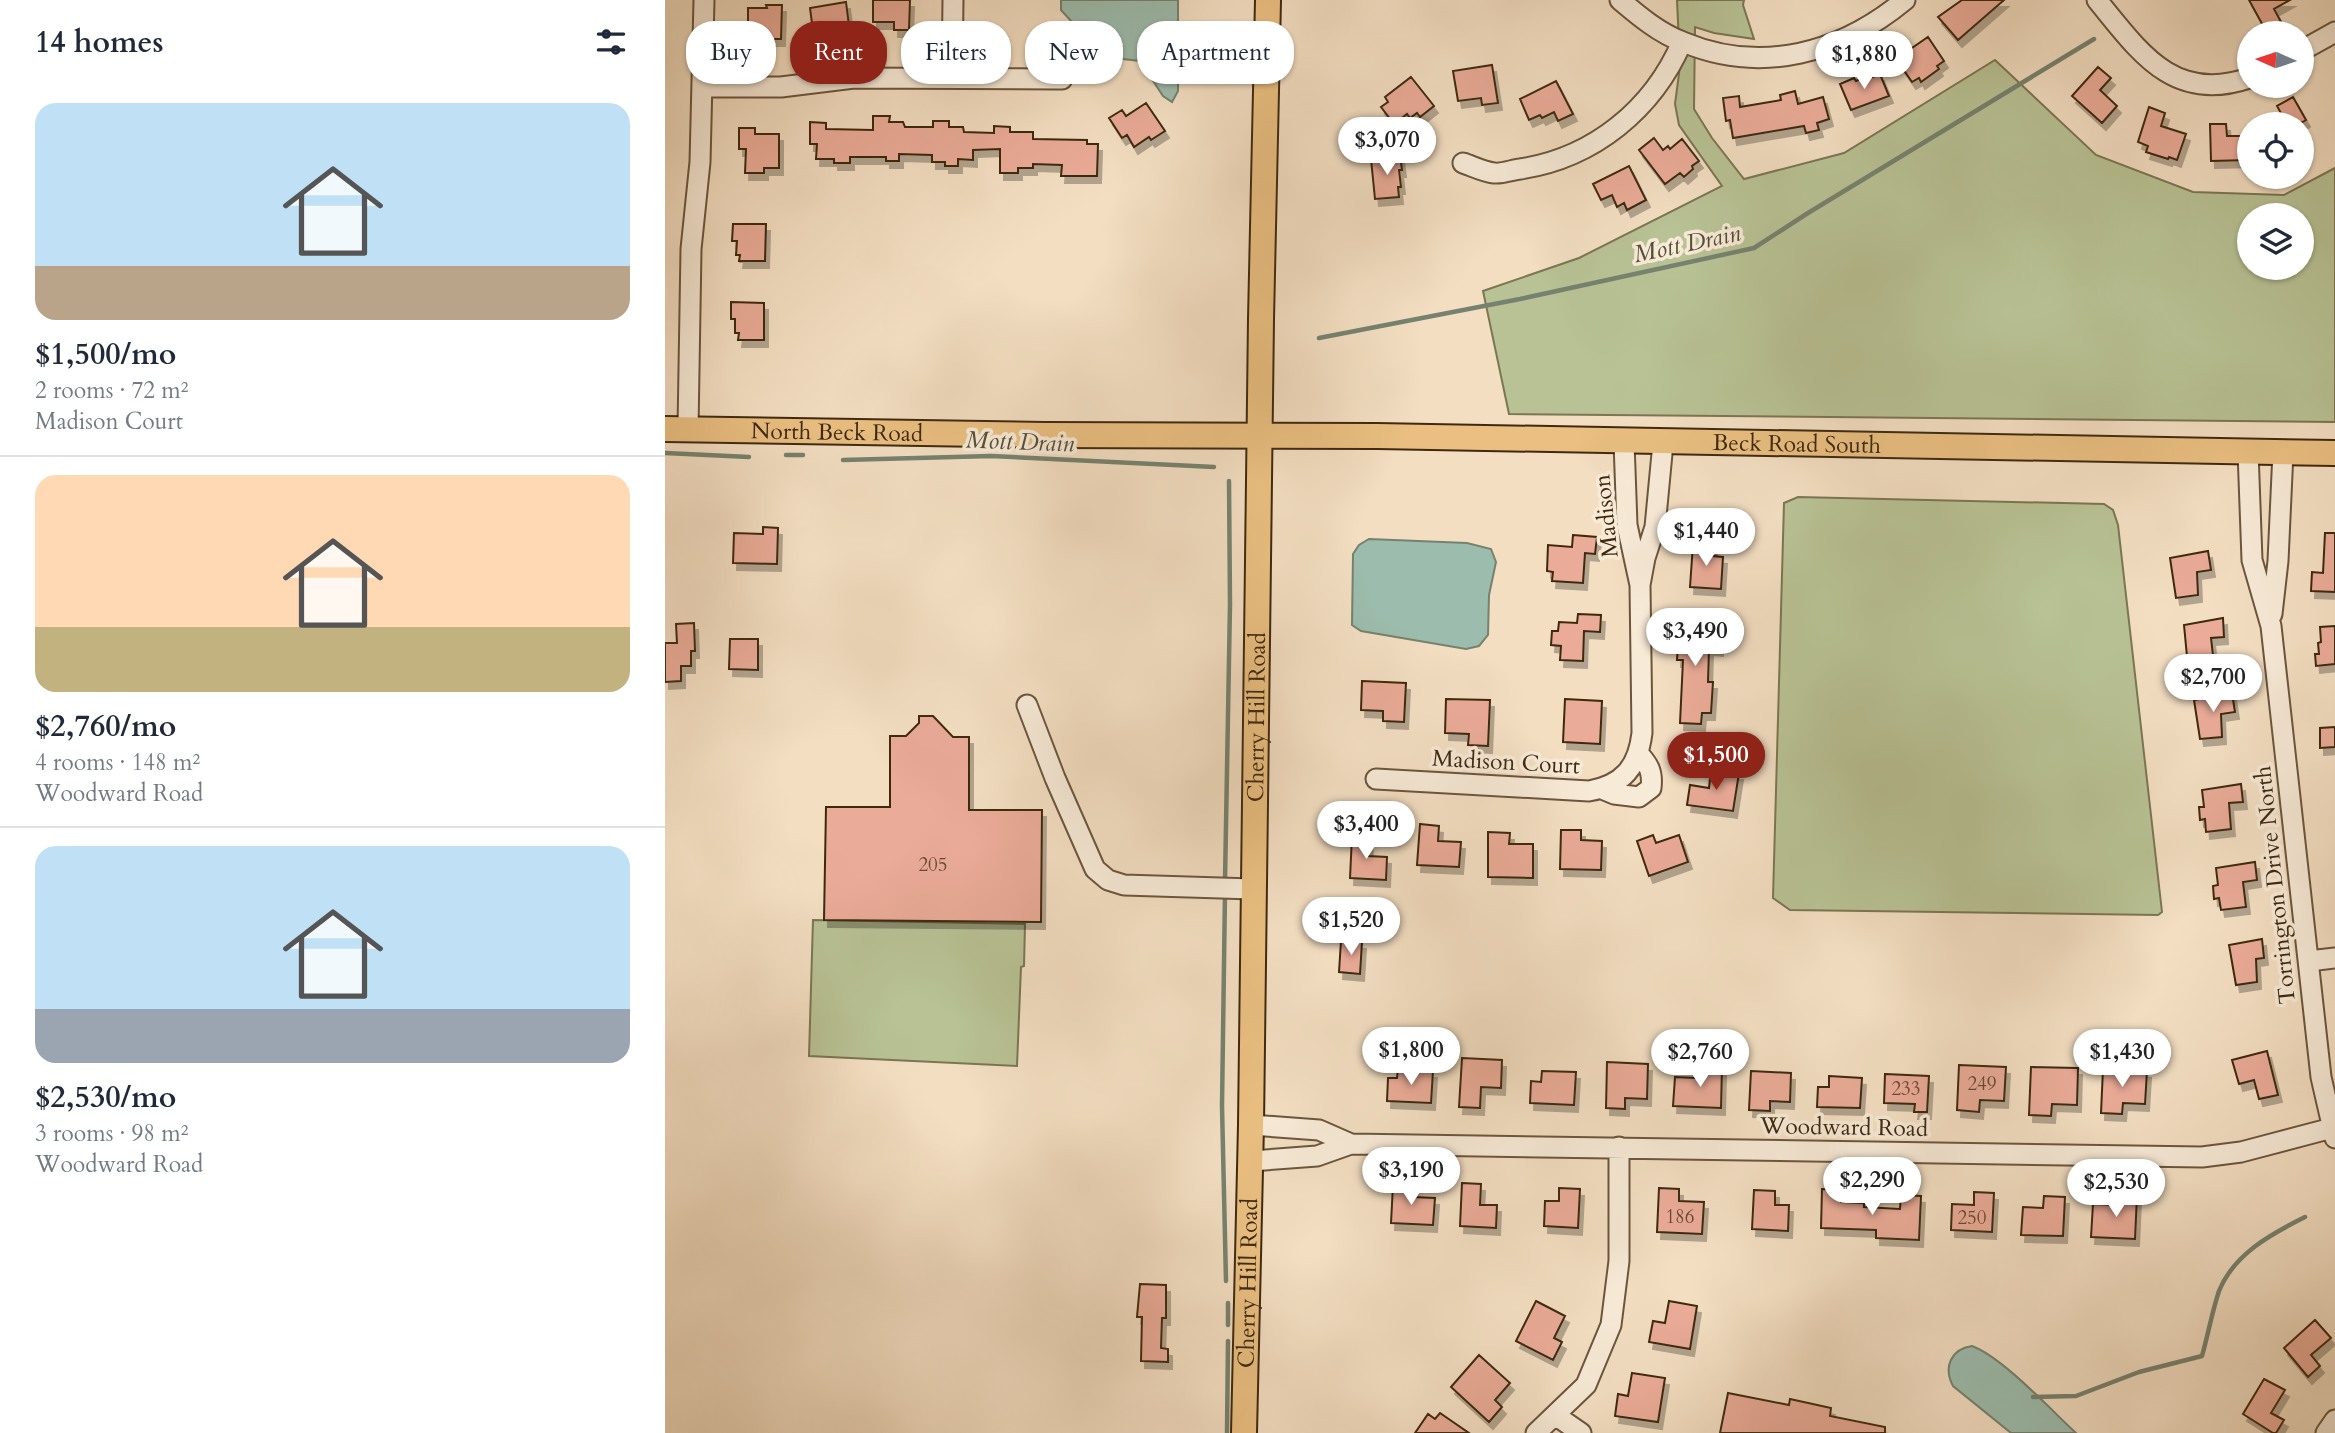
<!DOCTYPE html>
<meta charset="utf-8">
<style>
body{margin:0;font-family:Cardo,serif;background:#f6f6f7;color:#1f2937;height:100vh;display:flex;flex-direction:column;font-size:26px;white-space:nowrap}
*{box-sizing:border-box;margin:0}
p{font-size:23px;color:#747a83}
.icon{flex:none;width:38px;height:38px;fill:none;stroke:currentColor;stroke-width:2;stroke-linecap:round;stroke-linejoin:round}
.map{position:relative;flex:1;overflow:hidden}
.panel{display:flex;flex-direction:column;background:#fff;width:665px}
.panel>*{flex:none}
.guide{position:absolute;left:21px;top:21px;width:665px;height:63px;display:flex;gap:14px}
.needle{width:46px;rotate:273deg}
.fabs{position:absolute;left:1572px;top:21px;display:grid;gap:14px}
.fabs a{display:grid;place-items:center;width:77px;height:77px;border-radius:50%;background:#fff;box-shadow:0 2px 5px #0004;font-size:35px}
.price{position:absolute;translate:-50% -60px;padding:0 16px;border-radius:24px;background:#fff;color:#222;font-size:23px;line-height:46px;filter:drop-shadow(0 2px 4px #0008)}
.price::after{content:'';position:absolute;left:50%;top:42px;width:21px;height:16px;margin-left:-10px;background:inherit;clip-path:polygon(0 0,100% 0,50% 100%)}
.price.current{background:#8f2418;color:#fff}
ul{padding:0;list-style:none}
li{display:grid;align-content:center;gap:14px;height:371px;padding:0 35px}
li+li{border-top:2px solid #e0e1e3}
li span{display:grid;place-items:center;height:217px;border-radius:21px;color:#555}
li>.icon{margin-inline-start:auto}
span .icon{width:126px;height:126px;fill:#fffc;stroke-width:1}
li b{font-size:30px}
h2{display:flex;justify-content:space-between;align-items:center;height:84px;padding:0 35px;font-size:30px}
.chip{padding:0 24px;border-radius:28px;background:#fff;box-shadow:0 2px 5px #0004;font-size:24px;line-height:63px}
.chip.current{background:#8f2418;color:#fff}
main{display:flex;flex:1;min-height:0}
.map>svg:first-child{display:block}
.green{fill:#b8c295;stroke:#7b7653;stroke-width:2;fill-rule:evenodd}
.water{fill:#9cbdae;stroke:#76826f;stroke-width:2}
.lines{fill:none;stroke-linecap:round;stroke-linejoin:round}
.stream{stroke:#76826f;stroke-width:4.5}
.building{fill:#eaab98;stroke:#3e2911;stroke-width:2;filter:url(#shadow)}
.minor-casing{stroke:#6b563d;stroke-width:23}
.major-casing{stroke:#3e2911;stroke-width:28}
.minor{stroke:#f7ead7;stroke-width:19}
.major{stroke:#eabf81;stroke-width:24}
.labels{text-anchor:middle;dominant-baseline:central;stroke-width:7;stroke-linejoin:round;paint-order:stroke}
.number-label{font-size:19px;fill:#694a33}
.street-label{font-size:23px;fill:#3e2911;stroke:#f7ead7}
.water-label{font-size:24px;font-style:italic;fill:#564e38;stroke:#f7ead7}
</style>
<main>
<section class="panel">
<h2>14 homes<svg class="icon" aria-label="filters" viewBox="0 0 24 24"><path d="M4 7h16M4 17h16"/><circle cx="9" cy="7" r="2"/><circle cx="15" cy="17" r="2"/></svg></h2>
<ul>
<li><span style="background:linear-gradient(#bfe0f5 75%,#b9a48a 0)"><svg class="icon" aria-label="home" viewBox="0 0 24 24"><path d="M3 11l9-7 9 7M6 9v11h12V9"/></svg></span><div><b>$1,500/mo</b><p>2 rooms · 72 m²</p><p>Madison Court</p></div></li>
<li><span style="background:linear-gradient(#ffd9b3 70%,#c2b280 0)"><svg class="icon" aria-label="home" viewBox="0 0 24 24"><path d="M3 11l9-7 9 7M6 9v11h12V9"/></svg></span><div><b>$2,760/mo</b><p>4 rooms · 148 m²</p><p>Woodward Road</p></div></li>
<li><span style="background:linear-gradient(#bfe0f5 75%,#9aa5b1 0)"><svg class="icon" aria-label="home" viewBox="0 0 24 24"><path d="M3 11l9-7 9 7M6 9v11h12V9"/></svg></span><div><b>$2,530/mo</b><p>3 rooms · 98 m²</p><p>Woodward Road</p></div></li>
</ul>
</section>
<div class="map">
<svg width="1670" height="1433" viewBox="0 0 1670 1433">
<defs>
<filter id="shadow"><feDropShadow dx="4" dy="7" stdDeviation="0" flood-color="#0004"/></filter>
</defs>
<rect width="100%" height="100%" fill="#f3dec2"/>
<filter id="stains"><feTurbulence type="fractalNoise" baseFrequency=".00286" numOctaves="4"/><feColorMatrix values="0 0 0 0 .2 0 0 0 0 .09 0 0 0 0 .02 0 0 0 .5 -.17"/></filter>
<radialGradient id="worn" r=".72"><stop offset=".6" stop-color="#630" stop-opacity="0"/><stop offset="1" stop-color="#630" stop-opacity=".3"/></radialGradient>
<!-- green -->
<path class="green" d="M1012,0H1079L1078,5L1089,39L1049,33L1030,27L1029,109L1047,138L1079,179L1179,153L1330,60L1431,155L1528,192L1619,195L1670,168V422L844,414L818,291L914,258L1057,186L1014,125L1010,104L1015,66ZM1584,215H1636V268H1584Z
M1133,497L1439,504L1448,510L1453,525L1497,912L1493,915L1125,910L1108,898L1119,503Z
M148,920L360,924L359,966L356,967L352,1066L144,1056Z"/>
<!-- water -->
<path class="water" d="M396,0H513V91L507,102L498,96L475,61L458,59L430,35L406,21L396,10Z
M704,539L802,543L826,549L831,562L824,595L823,635L814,646L801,649L696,631L687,625L688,554L694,545Z
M1307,1346C1337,1357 1385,1409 1411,1433H1346L1288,1386C1278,1367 1286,1349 1307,1346Z"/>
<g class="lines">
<!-- stream -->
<path class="stream" d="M654,338L855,299L1089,248L1143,213L1429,39
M0,453L84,457
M121,455H138
M178,460L326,456L549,467
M560,881L565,604L564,481
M560,893L557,1106L561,1281
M563,1325V1303
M1368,1397L1411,1396L1474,1372L1537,1356C1543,1335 1547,1312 1554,1291C1569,1254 1606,1234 1640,1217
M562,1433L563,1341"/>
</g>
<!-- building -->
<path class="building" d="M208,0H245L244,30H229V22H208Z
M1297,0H1339L1293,40L1273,17Z
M1584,0H1625L1609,9L1616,22L1601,31Z
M181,2L184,26L164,29L165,37L149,39L145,8Z
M101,5H117L116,39H95V45H77L78,23H83V8H102Z
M1263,37L1279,61L1272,66L1274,69L1256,82L1254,78L1247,82L1227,53L1240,45L1244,50Z
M827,65L833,103L817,105L816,98L793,101L788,71Z
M1433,67L1446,78L1435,90L1452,106L1437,123L1407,96Z
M1207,74L1208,77L1215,74L1224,96L1186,110L1175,84L1189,78L1191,81Z
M746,77L769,106L755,117L752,113L745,118L742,114L729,124L716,107L723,102L720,97Z
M891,81L908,114L893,121L889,112L877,118L875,115L864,120L855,99Z
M1130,91L1133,104L1158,97L1164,119L1152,123L1154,130L1141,133L1139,126L1068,138L1065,120L1061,121L1058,98L1074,96L1075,107L1116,100L1115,95Z
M1628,97L1641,120L1634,124H1600L1617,115L1612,106Z
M481,103L500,131L486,140L484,137L469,147L462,135L457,138L444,118L457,110L461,116Z
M1484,107L1500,113L1496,126L1521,134L1512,160L1504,157L1503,159L1481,152L1483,146L1473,142Z
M208,116H225L224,122H238L240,127H268V121H284V127H298L299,132L329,133V126L345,127V132H368V139L422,140V144H433L432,176H396L397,165L368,164V168H353V173H335V149L308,150V160L293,159V166H280V162H267V155L234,154V161H221V157H185V163H169V159H151L152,144H145V122L161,123V129L208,130Z
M1545,124H1561L1562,136H1584V160L1546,161Z
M74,128H90V134H114V168H99V173H80L81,149H74Z
M989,138L998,150L1003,146L1005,149L1017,139L1034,161L1027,166L1028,169L1019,177L1015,173L1000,184L974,150Z
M735,155L737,170H734L736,187H733L734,197L710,199L706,159Z
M964,166L981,200L962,210L959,203L952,207L947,195L936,200L928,184Z
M68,224H101L100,261H74L75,255H71L72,241H67Z
M66,302L99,303V340H73L74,333H70V319H66Z
M98,527L113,528L112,564L68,563L69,533L98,534Z
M1660,533H1670V592L1646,591L1647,572L1658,573Z
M908,535L932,537L930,554L920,553L918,583L887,581L888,572L882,571L883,545L907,547Z
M1028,544L1048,545V556L1058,557L1056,589L1025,587Z
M1543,551L1546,570L1532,572L1533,595L1511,598L1505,558Z
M913,614L936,615L935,632L919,631L918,661L895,660L896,646L886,645L887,631H893L894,622L912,623Z
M1015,614L1036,615L1035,626L1045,627V632H1055L1054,649L1044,648L1043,682H1048L1046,713H1037L1036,724L1015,723L1018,660H1012Z
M1558,618L1559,637L1546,638L1549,664L1523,667L1519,625Z
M29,623L30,651H26V666H16V681L0,682V643H12L11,624Z
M1670,626V664L1651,666L1650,654H1654L1653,643L1656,642L1655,627Z
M65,639H93V670L64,669Z
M697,681L741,683L739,722L718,721V711L696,710Z
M1567,693L1570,712L1556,714L1557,737L1535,739L1529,700Z
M781,699L825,700L823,746L803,745L804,734L780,733Z
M900,699L937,701L935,744L898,742Z
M254,716H268L288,737H304V810H377L376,922L159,920L161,807H225V736H241L254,723Z
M1670,727V747L1655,748V728Z
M1046,769L1074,773L1068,811L1022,805L1025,785L1044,788Z
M1576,784L1578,802L1564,803L1566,829L1541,832L1540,819L1535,820L1534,807H1539L1537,790Z
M755,824L774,826L773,841L796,842L794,867L752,865Z
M896,830H916V840L937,841L936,870L895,869Z
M823,832L845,833L844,844H868V878L823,877Z
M988,835L991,843L1014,835L1023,862L984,876L972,841Z
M687,836L704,837L703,856L722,857L721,880L685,878Z
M1590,862L1592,880L1578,882L1581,907L1556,910L1554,898L1549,899L1548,886L1553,885L1551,868Z
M697,914L713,915L712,934L697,933Z
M1597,939L1599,958L1591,959L1592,982L1571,985L1564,945Z
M676,941L697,942L695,974L674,972Z
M1602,1051L1613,1095L1594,1099L1589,1080L1574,1084L1567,1060Z
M797,1058L837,1060L836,1088L816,1087L815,1108L794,1107Z
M942,1062L983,1064L982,1099L960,1098V1109L941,1108Z
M1294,1065L1341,1067L1339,1101L1315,1100L1314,1112L1292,1110Z
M1031,1066L1057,1067L1056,1108L1008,1106L1010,1077L1031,1078Z
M1366,1067L1413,1068L1412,1105L1387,1104L1386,1116L1364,1115Z
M733,1069L768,1071L766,1103L722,1101L723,1078H732Z
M1438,1069L1482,1071L1480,1104L1458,1103L1457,1114L1436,1113Z
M877,1071L911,1072L909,1105L865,1103L866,1081L876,1082Z
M1086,1071L1126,1073L1125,1102L1105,1101V1111L1084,1110Z
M1220,1074L1264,1076L1262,1112H1249L1250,1104L1219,1103Z
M1164,1076L1197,1078L1195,1108L1152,1107L1153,1087H1164Z
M797,1183L816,1184L815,1205H832L831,1228L795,1226Z
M728,1185L749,1186L748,1197L770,1198L768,1225L726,1223Z
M894,1188L915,1189L913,1228L879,1226L880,1201H894Z
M994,1188L1014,1189V1201L1039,1202L1037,1234L992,1232Z
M1157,1189L1176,1190V1202L1199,1203V1207L1235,1209L1236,1195L1256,1196L1254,1240L1211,1238V1230L1156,1228Z
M1089,1190L1110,1191V1205H1124L1123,1231L1087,1229Z
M1309,1192L1329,1193L1327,1232L1286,1230L1287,1204L1309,1205Z
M1451,1194L1472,1195L1470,1239L1426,1237L1428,1204L1450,1205Z
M1379,1196L1400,1197L1398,1236L1356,1235L1358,1207L1378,1208Z
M475,1284L501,1285V1318H497L496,1348L503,1349V1362L476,1361L477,1317H472Z
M871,1301L900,1316L889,1338L897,1342L888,1360L851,1341Z
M1004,1301L1032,1306L1025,1349L984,1342L988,1321L1000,1323Z
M1650,1320L1666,1338L1646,1355L1655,1366L1643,1377L1619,1348Z
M814,1355L845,1383L830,1400L837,1407L824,1422L786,1387Z
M967,1373L1000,1378L993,1422L950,1416L953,1394L963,1396Z
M1599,1379L1620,1390L1606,1413L1619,1420L1611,1433H1608L1578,1414Z
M1063,1393L1124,1405L1125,1399L1166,1408L1165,1416L1220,1427V1433H1055Z
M775,1413L804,1433H750L763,1414L770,1419Z"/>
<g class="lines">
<!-- minor casing -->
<g class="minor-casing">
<path id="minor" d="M955,0C974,16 994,33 1018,42C1097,75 1176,53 1240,0
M1432,0C1474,51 1508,104 1584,78
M1636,51L1670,32
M287,78L288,0
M37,87H116L189,78L397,79
M798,163C807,166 819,172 829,173C837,174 847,170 855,169C929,158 988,109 1017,42
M23,429L26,249L35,162L39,0
M959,442L962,525L975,585L980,558L990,527L998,443
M1583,451L1587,560L1606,626L1656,1077L1670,1138
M1607,614L1613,561L1618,452
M362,705L390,778L430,869L443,880L459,885L588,889
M711,779L924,791C958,785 973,767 977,733L975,585
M937,789L949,794L974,797L986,788C988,772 984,765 973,753
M1644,961L1670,958
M586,1125L654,1130L686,1144
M586,1161L652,1156L686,1144L1537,1157L1576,1152L1667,1128
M890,1415L916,1433
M871,1433L921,1385L946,1325L954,1261V1147
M1661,1433L1670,1420"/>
</g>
<!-- major casing -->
<g class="major-casing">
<g id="major">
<path id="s1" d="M0,429L379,435L712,436L1670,453"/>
<path id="s2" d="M579,1433L586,1125L596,319L603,0"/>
</g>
</g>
<!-- minor -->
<use href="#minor" class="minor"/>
<!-- major -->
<use href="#major" class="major"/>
</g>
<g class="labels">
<!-- number labels -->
<g class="number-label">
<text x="268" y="865">205</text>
<text x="1317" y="1084">249</text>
<text x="1241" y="1089">233</text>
<text x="1015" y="1217">186</text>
<text x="1307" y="1218">250</text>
</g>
<!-- street labels -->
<g class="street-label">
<text stroke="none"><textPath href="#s1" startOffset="172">North Beck Road</textPath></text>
<text stroke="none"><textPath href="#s1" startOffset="1132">Beck Road South</textPath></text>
<text transform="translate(941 516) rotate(-96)">Madison</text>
<text stroke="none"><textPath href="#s2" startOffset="716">Cherry Hill Road</textPath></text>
<text transform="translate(841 762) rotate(3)">Madison Court</text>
<text transform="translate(1610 885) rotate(-96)">Torrington Drive North</text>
<text transform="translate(1179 1127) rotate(1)">Woodward Road</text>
<text stroke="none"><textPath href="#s2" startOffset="150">Cherry Hill Road</textPath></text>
</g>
<!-- water labels -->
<g class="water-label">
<text transform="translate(1022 244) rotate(-12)">Mott Drain</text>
<text transform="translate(355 442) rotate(2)">Mott Drain</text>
</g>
</g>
<rect width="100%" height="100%" filter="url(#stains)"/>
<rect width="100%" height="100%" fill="url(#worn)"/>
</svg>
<div class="fabs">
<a><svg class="needle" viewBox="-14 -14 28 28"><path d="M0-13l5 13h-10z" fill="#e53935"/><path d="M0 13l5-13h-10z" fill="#747a83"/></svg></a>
<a><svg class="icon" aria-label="locate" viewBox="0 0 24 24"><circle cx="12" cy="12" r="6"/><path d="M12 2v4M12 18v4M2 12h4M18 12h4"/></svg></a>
<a><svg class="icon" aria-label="layers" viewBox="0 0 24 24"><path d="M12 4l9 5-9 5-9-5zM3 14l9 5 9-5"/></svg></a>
</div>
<b class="price" style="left:1199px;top:91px">$1,880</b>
<b class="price" style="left:722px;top:177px">$3,070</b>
<b class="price" style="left:1041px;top:568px">$1,440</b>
<b class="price" style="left:1030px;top:668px">$3,490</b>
<b class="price" style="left:1548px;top:714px">$2,700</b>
<b class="price current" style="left:1051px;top:792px">$1,500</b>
<b class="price" style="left:701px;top:861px">$3,400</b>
<b class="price" style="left:686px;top:957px">$1,520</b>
<b class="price" style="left:746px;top:1087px">$1,800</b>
<b class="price" style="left:1035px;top:1089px">$2,760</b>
<b class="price" style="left:1457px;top:1089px">$1,430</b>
<b class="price" style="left:746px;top:1207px">$3,190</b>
<b class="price" style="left:1207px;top:1217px">$2,290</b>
<b class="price" style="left:1451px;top:1219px">$2,530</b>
<div class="guide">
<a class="chip">Buy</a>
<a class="chip current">Rent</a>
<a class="chip">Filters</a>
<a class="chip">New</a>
<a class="chip">Apartment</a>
</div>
</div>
</main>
